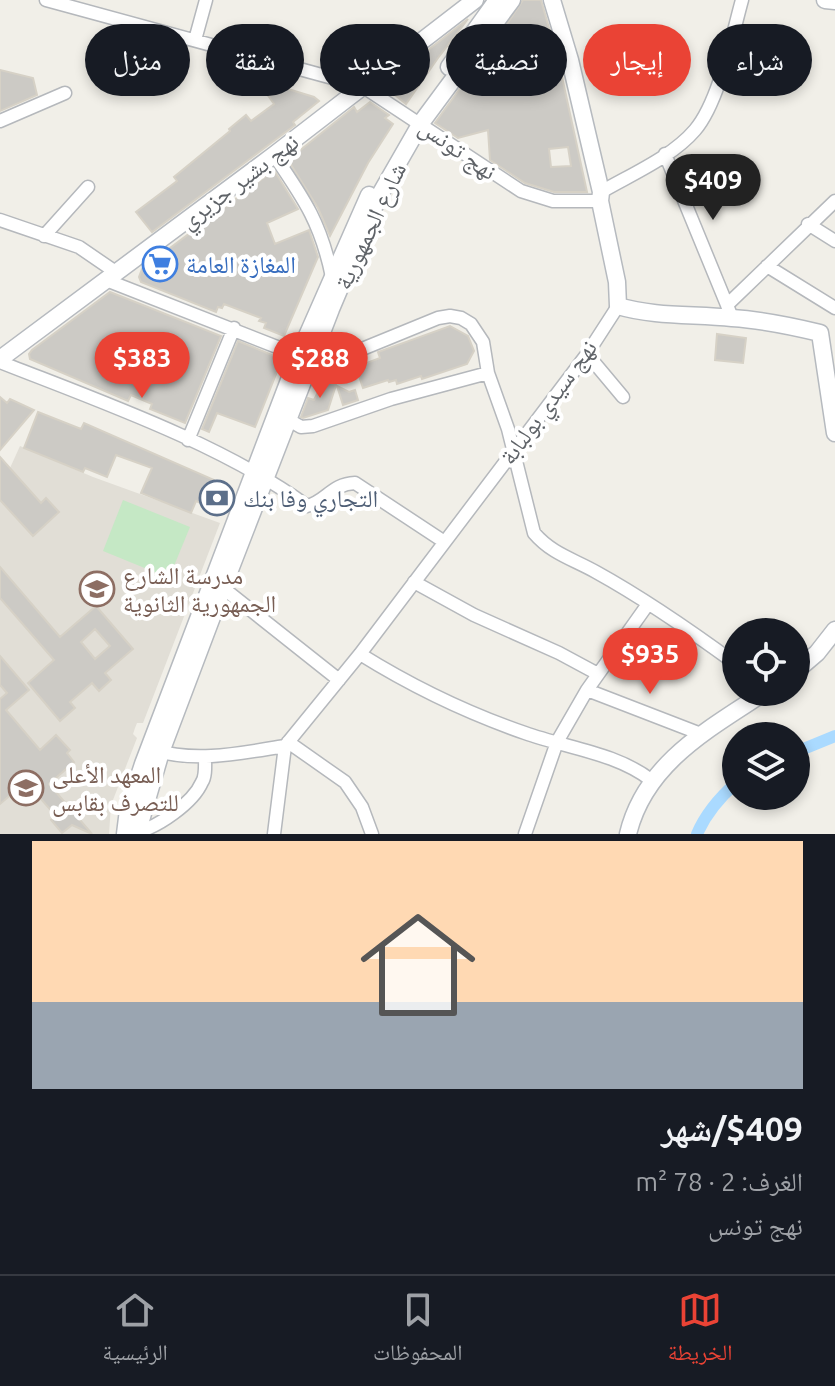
<!DOCTYPE html>
<html lang="ar">
<meta charset="utf-8">
<style>
body{margin:0;font-family:Ubuntu,"Noto Naskh Arabic",sans-serif;background:#20242c;color:#f1f3f6;direction:rtl;height:100vh;display:flex;flex-direction:column;font-size:30px;white-space:nowrap}
*{box-sizing:border-box;margin:0}
p{font-size:26px;color:#9ea1a6}
.icon{flex:none;width:44px;height:44px;fill:none;stroke:currentColor;stroke-width:2;stroke-linecap:round;stroke-linejoin:round}
.map{position:relative;height:834px;overflow:hidden;direction:ltr}
.details{display:flex;flex-direction:column;background:#171b24;flex:1}
.details>*{flex:none}
.hud{position:absolute;left:24px;top:24px;width:788px;height:72px;direction:rtl;display:flex;gap:16px}
.fabs{position:absolute;left:722px;top:618px;display:grid;gap:16px}
.fabs a{display:grid;place-items:center;width:88px;height:88px;border-radius:50%;background:#171b24;box-shadow:0 4px 12px #0003;font-size:40px}
.price{position:absolute;translate:-50% -68px;padding:0 18px;border-radius:28px;background:#ea4335;color:#fff;font-size:26px;line-height:52px;filter:drop-shadow(0 2px 4px #0008)}
.price::after{content:'';position:absolute;left:50%;top:48px;width:24px;height:18px;margin-left:-12px;background:inherit;clip-path:polygon(0 0,100% 0,50% 100%)}
.price.active{background:#222;color:#fff}
ul{padding:0;list-style:none}
li{display:grid;align-content:center;gap:16px;height:424px;padding:0 32px}
li span{display:grid;place-items:center;height:248px;border-radius:0px;color:#555}
li>.icon{margin-inline-start:auto}
span .icon{width:144px;height:144px;fill:#fffc;stroke-width:1}
li b{font-size:34px}
.tag{padding:0 28px;border-radius:36px;background:#171b24;box-shadow:0 4px 12px #0003;font-size:28px;line-height:72px}
.tag.active{background:#ea4335;color:#fff}
.dock{display:flex;justify-content:space-around;align-items:center;height:112px;border-top:2px solid #363941;background:#171b24;font-size:22px;color:#9ea1a6}
.dock a{display:grid;justify-items:center;gap:4px}
.dock .active{color:#ea4335}
.map>svg:first-child{display:block}
.education{fill:#e1ded6}
.green{fill:#c5e8c5}
.lines{fill:none;stroke-linecap:round;stroke-linejoin:round}
.canal{stroke:#aadaff;stroke-width:12}
.building{fill:#cccac5;stroke:#d6d1c6;stroke-width:2;fill-rule:evenodd}
.street-casing{stroke:#b5b8bc;stroke-width:15}
.secondary-casing{stroke:#b6babf;stroke-width:19}
.street{stroke:#fff;stroke-width:12}
.secondary{stroke:#fff;stroke-width:16}
.labels{text-anchor:middle;dominant-baseline:central;stroke-width:8;stroke-linejoin:round;paint-order:stroke}
.street-label{font-size:24px;fill:#5f6368;stroke:#fff}
.shop-label{font-size:24px;fill:#366cbe;stroke:#fff;text-anchor:start}
.service-label{font-size:24px;fill:#4e5e75;stroke:#fff;text-anchor:start}
.education-label{font-size:24px;fill:#785e54;stroke:#fff;text-anchor:start}
</style>
<div class="map">
<svg width="835" height="834" viewBox="0 0 835 834">
<rect width="100%" height="100%" fill="#f1efe8"/>
<!-- education -->
<path class="education" d="M20,446L93,477L220,523L143,723H137L135,728L133,734L137,738L111,805L109,834H0V475L10,468Z"/>
<!-- green -->
<path class="green" d="M123,500L190,527L169,578L103,551Z"/>
<g class="lines">
<!-- canal -->
<path class="canal" d="M796,752L835,736
M697,834C706,813 719,798 736,783"/>
</g>
<!-- building -->
<path class="building" d="M523,0H541L559,63L587,192H554L525,183L490,160L488,130L458,138L435,123L467,79L470,82L490,77L478,64L488,51L502,48L512,90L532,87L530,73L543,70L538,51L522,55L520,47L501,33ZM568,147L571,166L551,167L549,149Z
M468,19L438,58L406,104L383,85Z
M0,70L33,78L37,95L0,111Z
M275,85L314,97L319,101L293,122L295,125L152,232L136,212L177,181L174,177L230,131L229,129L246,115L251,121L274,104L267,94Z
M370,102L389,115L385,118L393,124L368,163L330,236L318,208L288,160L354,107L357,112Z
M274,170L298,209L267,223L275,244L309,230L318,257L284,336L264,328L266,323L259,321L261,318L224,304L222,308L218,307L216,312L141,282L139,277L142,269Z
M110,292L221,336L185,423L150,409L152,404L131,395L128,401L30,359L29,354L32,350Z
M450,326L468,336L474,351L467,364L422,379L421,376L397,384L396,380L389,382L388,380L363,388L356,367L380,358L378,352Z
M717,334L746,338L743,363L715,360Z
M238,341L282,359L255,427L217,413L209,432L202,429Z
M324,380L336,385L328,410L303,418L301,417L308,398L314,400Z
M337,386L349,392L355,390L358,400L343,405Z
M0,397L7,403L10,399L34,410L0,450Z
M38,412L81,429L84,423L214,480L224,498L219,510L196,501L191,513L141,493L152,468L116,455L107,477L85,468L83,472L24,448Z
M0,457L41,503L46,498L59,512L33,536L0,500Z
M0,567L60,637L96,606L133,649L105,673L111,680L99,691L92,683L70,702L75,708L60,721L28,683L54,660L0,598ZM95,629L110,646L95,659L81,642Z
M0,656L29,690L6,710L40,750L56,735L70,750L67,753L74,762L49,784L92,834L72,825L62,833L51,820L56,816L26,782L0,804V699L7,693L0,685Z"/>
<g class="lines">
<!-- street casing -->
<g class="street-casing">
<path id="street" d="M46,0L362,86L521,191L553,201H600
M195,40L206,0
M0,121L65,93
M665,154L727,305
M274,155C304,199 321,223 332,277
M601,192C632,174 672,157 695,130C719,102 732,36 742,0
M0,220L79,247L117,273
M808,224L835,241
M44,236L88,187
M767,266L835,308
M106,280L323,365L438,318L450,316L461,318L471,324L483,342L488,373L508,429L534,533C552,554 573,559 596,572C645,599 691,631 736,664
M732,318L727,305L835,201
M587,354L623,397
M0,362C99,401 222,444 307,506C326,502 331,484 355,483L443,541
M289,420L301,427L313,426L391,399L488,373
M188,440L234,328
M414,582L474,615L559,653L598,674
M223,588L339,680
M360,654C413,687 467,713 525,733C567,748 616,753 651,780
M587,690L701,734
M288,742L345,782L362,807L372,834
M285,746L360,654L587,354L618,306
M154,750C197,763 241,753 285,746
M137,832C158,827 193,803 202,782C206,776 205,765 205,757
M274,834L285,746
M525,834L557,742L587,690L648,604"/>
</g>
<!-- secondary casing -->
<g class="secondary-casing">
<path id="secondary" d="M552,0L570,60L601,192L600,201L617,282L618,306C655,317 694,314 732,318C762,320 791,326 820,333L835,433
M825,0L835,1
M449,67L497,0
M0,359L274,155L475,0
M796,671L817,653L835,630
M125,834L128,810L143,764L299,354L369,195
M137,834L161,752L223,588L331,309L378,198L421,123L512,0
M628,834C645,763 709,729 765,692"/>
</g>
<!-- street -->
<use href="#street" class="street"/>
<!-- secondary -->
<use href="#secondary" class="secondary"/>
</g>
<!-- icons -->
<defs>
<g id="supermarket-ring" transform="scale(1.8)"><circle r="9.5" fill="#fff" stroke="#3f7fe0" stroke-width="1.5"/><path d="M-6-5.5h2.5l.6 2H6L4.5 2H-2.5L-4.4-4H-6ZM-1.5 3.2a1.3 1.3 0 1 0 .1 0ZM3 3.2a1.3 1.3 0 1 0 .1 0Z" fill="#3f7fe0"/></g>
<g id="bank-ring" transform="scale(1.8)"><circle r="9.5" fill="#fff" stroke="#5c6f8a" stroke-width="1.5"/><path d="M-6-4H6V4H-6ZM0-2.3a2.3 2.3 0 1 0 0 4.6a2.3 2.3 0 1 0 0-4.6Z" fill="#5c6f8a"/></g>
<g id="school-ring" transform="scale(1.8)"><circle r="9.5" fill="#fff" stroke="#8d6e63" stroke-width="1.5"/><path d="M0-5L7-2L0 1L-7-2ZM-4 1L0 2.5L4 1V4Q0 6-4 4Z" fill="#8d6e63"/></g>
<g id="university-ring" transform="scale(1.8)"><circle r="9.5" fill="#fff" stroke="#8d6e63" stroke-width="1.5"/><path d="M0-5L7-2L0 1L-7-2ZM-4 1L0 2.5L4 1V4Q0 6-4 4Z" fill="#8d6e63"/></g>
</defs>
<g fill-rule="evenodd">
<use href="#supermarket-ring" x="160" y="264"/>
<use href="#bank-ring" x="217" y="498"/>
<use href="#school-ring" x="97" y="589"/>
<use href="#university-ring" x="26" y="788"/>
</g>
<g class="labels">
<!-- street labels -->
<g class="street-label">
<text transform="translate(458 149) rotate(35)">نهج تونس</text>
<text transform="translate(239 181) rotate(-37)">نهج بشير جزيري</text>
<text transform="translate(370 226) rotate(-65)">شارع الجمهورية</text>
<text transform="translate(548 402) rotate(-54)">نهج سيدي بولبابة</text>
</g>
<!-- shop labels -->
<g class="shop-label">
<text x="186" y="264">المغازة العامة</text>
</g>
<!-- service labels -->
<g class="service-label">
<text x="243" y="498">التجاري وفا بنك</text>
</g>
<!-- education labels -->
<g class="education-label">
<text x="123" y="575">مدرسة الشارع<tspan x="123" dy="28">الجمهورية الثانوية</tspan></text>
<text x="52" y="774">المعهد الأعلى<tspan x="52" dy="28">للتصرف بقابس</tspan></text>
</g>
</g>
</svg>
<div class="fabs">
<a><svg class="icon" aria-label="locate" viewBox="0 0 24 24"><circle cx="12" cy="12" r="6"/><path d="M12 2v4M12 18v4M2 12h4M18 12h4"/></svg></a>
<a><svg class="icon" aria-label="layers" viewBox="0 0 24 24"><path d="M12 4l9 5-9 5-9-5zM3 14l9 5 9-5"/></svg></a>
</div>
<b class="price active" style="left:713px;top:222px">$409</b>
<b class="price" style="left:142px;top:400px">$383</b>
<b class="price" style="left:320px;top:400px">$288</b>
<b class="price" style="left:650px;top:696px">$935</b>
<div class="hud">
<a class="tag">شراء</a>
<a class="tag active">إيجار</a>
<a class="tag">تصفية</a>
<a class="tag">جديد</a>
<a class="tag">شقة</a>
<a class="tag">منزل</a>
</div>
</div>
<section class="details">
<ul>
<li><span style="background:linear-gradient(#ffd9b3 65%,#9aa5b1 0)"><svg class="icon" aria-label="home" viewBox="0 0 24 24"><path d="M3 11l9-7 9 7M6 9v11h12V9"/></svg></span><div><b>$409/شهر</b><p>الغرف: 2 · 78 m²</p><p>نهج تونس</p></div></li>
</ul>
</section>
<nav class="dock">
<a class="active"><svg class="icon" aria-label="map" viewBox="0 0 24 24"><path d="M3 6l6-2 6 2 6-2v14l-6 2-6-2-6 2zM9 4v14M15 6v14"/></svg>الخريطة</a>
<a><svg class="icon" aria-label="saved" viewBox="0 0 24 24"><path d="M7 4h10v16l-5-4-5 4z"/></svg>المحفوظات</a>
<a><svg class="icon" aria-label="home" viewBox="0 0 24 24"><path d="M3 11l9-7 9 7M6 9v11h12V9"/></svg>الرئيسية</a>
</nav>
